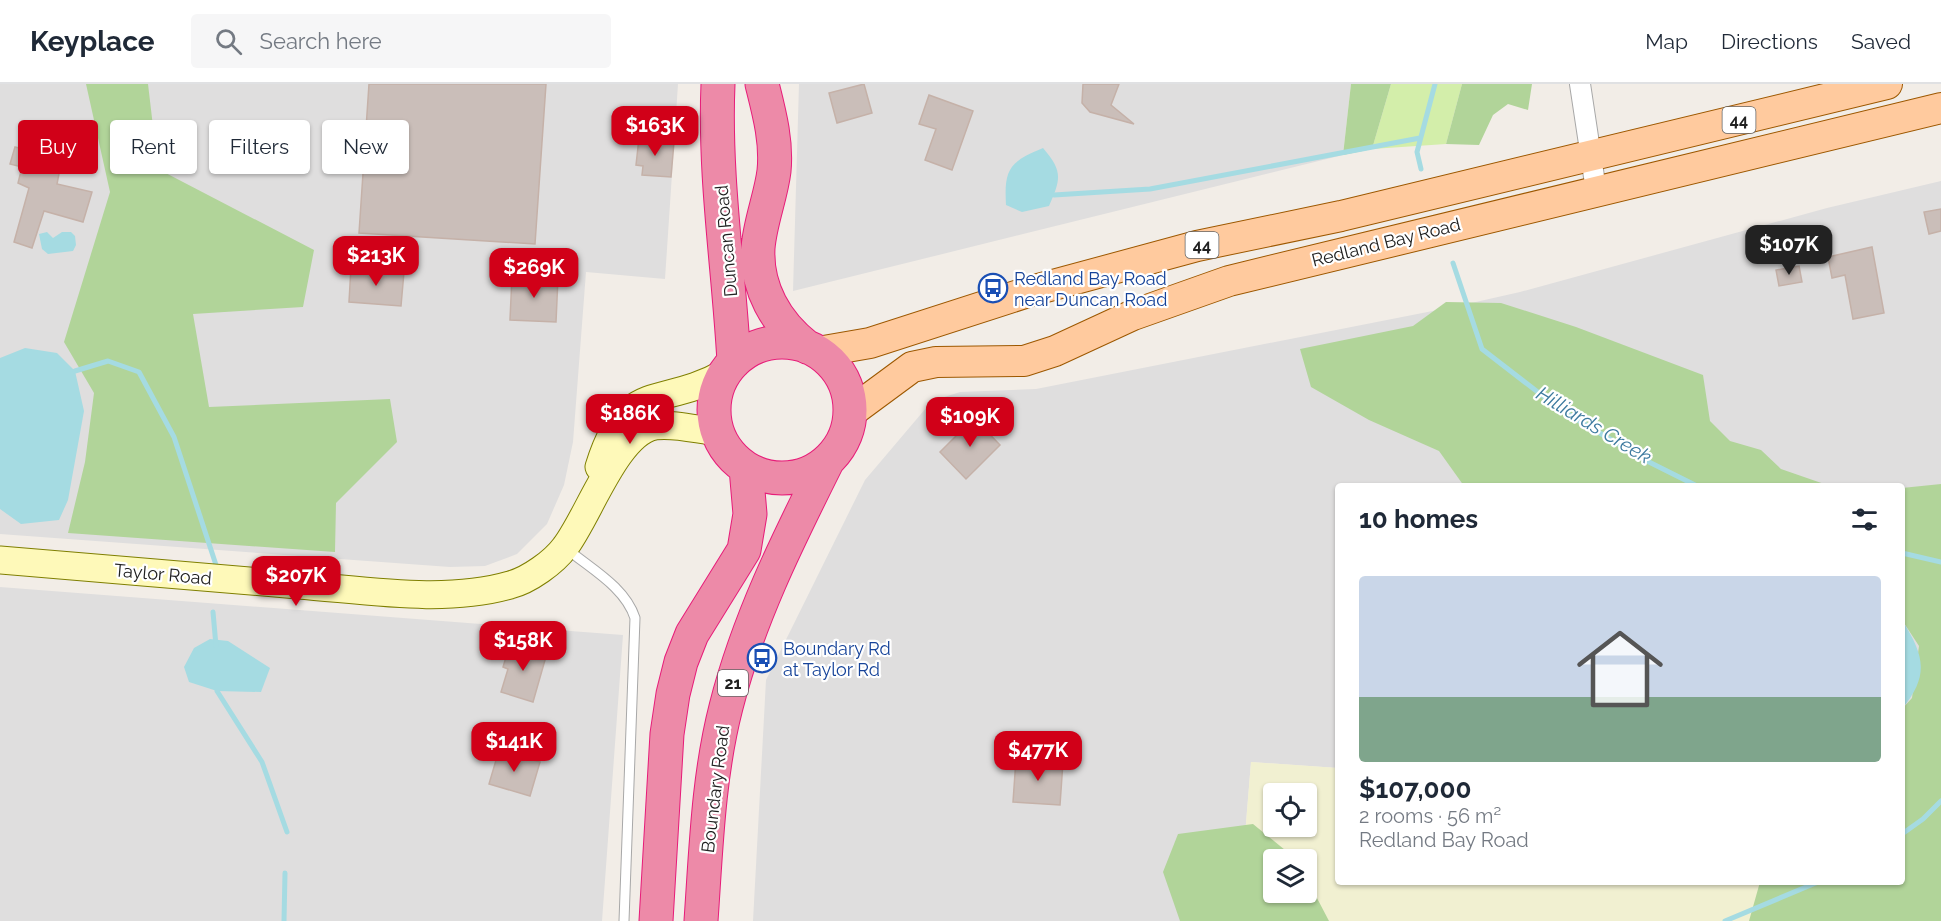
<!DOCTYPE html>
<meta charset="utf-8">
<style>
body{margin:0;font-family:Raleway,sans-serif;background:#f6f6f7;color:#1f2937;height:100vh;display:flex;flex-direction:column;font-size:22px;white-space:nowrap}
*{box-sizing:border-box;margin:0}
p{font-size:20px;color:#747a83}
.icon{flex:none;width:33px;height:33px;fill:none;stroke:currentColor;stroke-width:2;stroke-linecap:round;stroke-linejoin:round}
.map{position:relative;flex:1;overflow:hidden}
.details{position:absolute;left:1335px;top:399px;width:570px;height:402px;display:flex;flex-direction:column;background:#fff;border-radius:6px;box-shadow:0 2px 4px #0004}
.details>*{flex:none}
.top-card{position:absolute;left:18px;top:36px;width:570px;height:54px;display:flex;gap:12px}
.controls{position:absolute;left:1263px;top:699px;display:grid;gap:12px}
.controls a{display:grid;place-items:center;width:54px;height:54px;border-radius:6px;background:#fff;box-shadow:0 2px 4px #0004;font-size:30px}
.price{position:absolute;translate:-50% -51px;padding:0 14px;border-radius:12px;background:#d10018;color:#fff;font-size:20px;line-height:39px;filter:drop-shadow(0 2px 3px #0008)}
.price::after{content:'';position:absolute;left:50%;top:36px;width:18px;height:14px;margin-left:-9px;background:inherit;clip-path:polygon(0 0,100% 0,50% 100%)}
.price.selected{background:#222;color:#fff}
ul{padding:0;list-style:none}
li{display:grid;align-content:center;gap:12px;height:318px;padding:0 24px}
li span{display:grid;place-items:center;height:186px;border-radius:6px;color:#555}
li>.icon{margin-inline-start:auto}
span .icon{width:108px;height:108px;fill:#fffc;stroke-width:1}
li b{font-size:26px}
h2{display:flex;justify-content:space-between;align-items:center;height:72px;padding:0 24px;font-size:26px}
.chip{padding:0 21px;border-radius:6px;background:#fff;box-shadow:0 2px 4px #0004;font-size:21px;line-height:54px}
.chip.selected{background:#d10018;color:#fff}
header{display:flex;align-items:center;gap:36px;box-sizing:border-box;height:84px;padding:0 30px;background:#fff;border-bottom:2px solid #e0e1e3}
header strong{font-size:28px}
nav{display:flex;gap:33px;margin-inline-start:auto;font-size:21px}
.search{width:420px;height:54px;background:#f6f6f7;display:flex;align-items:center;gap:15px;box-sizing:border-box;padding:0 21px;border-radius:6px;color:#747a83;font-size:22px}
.map>svg:first-child{display:block}
.residential{fill:#dfdede}
.farmland{fill:#f1f0d1;fill-rule:evenodd}
.grass{fill:#d3eeaa}
.forest{fill:#b1d499}
.water{fill:#a5dbe2}
.lines{fill:none;stroke-linecap:round;stroke-linejoin:round}
.stream{stroke:#a5dbe2;stroke-width:5}
.building{fill:#cabeb9;stroke:#c5b1a8;stroke-width:1.5}
.lane-casing{stroke:#a8a8a8;stroke-width:11}
.street-casing{stroke:#a8a8a8;stroke-width:22}
.secondary-casing{stroke:#7f7f00;stroke-width:29}
.primary-casing{stroke:#9d5800;stroke-width:32}
.highway-casing{stroke:#e71c79;stroke-width:35}
.lane{stroke:#fff;stroke-width:9}
.street{stroke:#fff;stroke-width:20}
.secondary{stroke:#fef9b9;stroke-width:27}
.primary{stroke:#ffca9e;stroke-width:30}
.highway{stroke:#ed8aa8;stroke-width:33}
.labels{text-anchor:middle;dominant-baseline:central;stroke-width:4.5;stroke-linejoin:round;paint-order:stroke}
.shield{fill:#fff;stroke:#646464;stroke-width:1.5}
.shield-label{font-size:16px;font-weight:bold;fill:#212121}
.street-label{font-size:18px;fill:#212121;stroke:#fff}
.transit-label{font-size:18px;fill:#164399;stroke:#fff;text-anchor:start}
.water-label{font-size:20px;font-style:italic;fill:#3d7a9f;stroke:#fff}
</style>
<header>
<strong>Keyplace</strong>
<div class="search"><svg class="icon" aria-label="search" viewBox="0 0 24 24"><circle cx="10" cy="10" r="6"/><path d="M15 15l6 6"/></svg>Search here</div>
<nav><a>Map</a><a>Directions</a><a>Saved</a></nav>
</header>
<div class="map">
<svg width="1941" height="837" viewBox="0 0 1941 837">
<rect width="100%" height="100%" fill="#f2ede7"/>
<!-- residential -->
<path class="residential" d="M0,0H678L665,195L586,188L573,358L564,401L547,440L517,470L485,482L450,483L0,450Z
M799,0H1351L1343,71L793,207Z
M1941,97V729L1902,726V402H1338V684L1251,678L1238,837H753L766,596L865,396L932,317L960,308L1036,305L1458,222L1520,208L1827,124Z
M0,503L623,551L602,837H0Z"/>
<!-- farmland -->
<path class="farmland" d="M1251,678L1338,684V798H1902L1941,837H1238ZM1274,710H1306V742H1274ZM1274,776H1306V808H1274Z"/>
<!-- grass -->
<path class="grass" d="M1391,0H1462L1446,60L1372,65Z"/>
<!-- forest -->
<path class="forest" d="M86,0H148L158,85L314,166L303,223L193,230L209,323L390,315L397,358L336,419L335,468L68,449L85,378L94,309L64,258L110,108Z
M1351,0H1391L1372,65L1343,71Z
M1462,0H1532L1528,26L1508,20L1493,31L1479,61L1446,60Z
M1446,218L1501,219L1576,243L1703,291L1710,337L1730,357L1761,366L1781,385L1830,402H1464L1439,367L1369,336L1311,303L1300,265L1413,242Z
M1941,400V837H1749L1760,798H1902V625L1912,614L1919,562L1902,536V404Z
M1253,740L1296,775L1274,776V808H1306L1307,795L1329,837H1180L1163,788L1178,750Z"/>
<!-- water -->
<path class="water" d="M1043,64C1063,87 1061,95 1049,122L1022,128L1006,121C1004,85 1009,78 1043,64Z
M47,148L53,154L62,148H71L75,152L76,161L73,167L48,170L42,165L39,150Z
M25,264L57,269L75,287L84,327L68,416L59,436L21,440L0,425V274Z
M1902,536C1924,571 1930,591 1902,625Z
M210,555L228,557L270,584L261,608L217,607L189,598L184,583L194,564Z"/>
<g class="lines">
<!-- stream -->
<path class="stream" d="M1421,85L1417,68L1435,0
M1054,111L1150,105L1420,54
M1453,179L1482,265L1561,326L1647,377L1697,402
M75,287L108,277L139,288L174,353L217,484
M1902,469L1941,478
M213,528L216,562
M217,601V607L262,678L287,748
M1902,750L1923,735L1941,717
M284,837L285,789
M1725,837L1818,798"/>
</g>
<!-- building -->
<path class="building" d="M369,0H546L535,160L359,149Z
M864,0L872,29L837,39L829,9Z
M1083,0H1119L1111,21L1134,40L1090,28L1082,19Z
M929,11L973,27L952,86L925,76L936,45L919,40Z
M639,54L674,58L671,93L642,91L643,82L636,81Z
M15,63L62,74L57,100L92,108L83,138L44,127L32,164L14,158L29,104L18,99L22,83L10,80Z
M1941,125V147L1929,150L1924,128Z
M1872,163L1884,229L1853,235L1845,191L1832,194L1828,173Z
M1799,182L1802,198L1779,202L1776,186Z
M351,183L404,188L401,222L349,218Z
M512,192L558,194L556,238L510,236Z
M974,334L1000,361L966,395L940,368Z
M510,560L547,569L533,618L501,608L508,585L503,583Z
M499,666L540,678L530,712L489,700Z
M1016,675L1063,678L1060,721L1013,718Z"/>
<g class="lines">
<!-- lane casing -->
<g class="lane-casing">
<path id="lane" d="M567,465C591,485 625,503 635,534L624,837"/>
</g>
<!-- street casing -->
<g class="street-casing">
<path id="street" d="M1580,0L1596,106"/>
</g>
<!-- secondary casing -->
<g class="secondary-casing">
<path id="secondary" d="M599,383C627,293 659,326 725,289
M0,476C99,484 199,493 298,501C365,506 445,520 510,501C529,496 554,478 565,463C589,432 616,349 655,342C675,339 698,346 718,348"/>
</g>
<!-- primary casing -->
<g class="primary-casing">
<path id="primary" d="M818,268L870,259L1031,207L1197,162L1341,132L1887,0
M851,328L912,283L936,278L1024,277L1055,267L1133,231L1229,197L1941,24"/>
</g>
<!-- highway casing -->
<g class="highway-casing">
<path id="highway" d="M718,0C714,93 729,186 734,278
M762,0C769,28 777,57 774,87C771,112 760,138 758,164C756,204 776,239 807,263
M714 326a68 68 0 1 1 136 0a68 68 0 1 1-136 0Z
M656,837L667,650L673,610L681,578L692,550L744,466L750,430L746,384
M701,837C706,766 708,693 726,623C748,536 787,458 827,378"/>
</g>
<!-- lane -->
<use href="#lane" class="lane"/>
<!-- street -->
<use href="#street" class="street"/>
<!-- secondary -->
<use href="#secondary" class="secondary"/>
<!-- primary -->
<use href="#primary" class="primary"/>
<!-- highway -->
<use href="#highway" class="highway"/>
</g>
<!-- icons -->
<defs>
<g id="bus-ring" transform="scale(1.5)"><circle r="9.5" fill="#fff" stroke="#1a4fb4" stroke-width="1.5"/><path d="M-5-6H5V4H4V6H2V4H-2V6H-4V4H-5ZM-3.5-4V0h7V-4ZM-3.5 1.2v1.5H-2V1.2ZM2 1.2v1.5H3.5V1.2Z" fill="#1a4fb4"/></g>
</defs>
<g fill-rule="evenodd">
<use href="#bus-ring" x="993" y="204"/>
<use href="#bus-ring" x="762" y="574"/>
</g>
<g class="labels">
<!-- shield labels -->
<g class="shield">
<rect x="1722.5" y="23" width="33" height="26" rx="4.5"/>
<rect x="1185.5" y="148" width="33" height="26" rx="4.5"/>
<rect x="718" y="586" width="30" height="26" rx="4.5"/>
</g>
<g class="shield-label">
<text x="1739" y="36">44</text>
<text x="1202" y="161">44</text>
<text x="733" y="599">21</text>
</g>
<!-- street labels -->
<g class="street-label">
<text transform="translate(726 157) rotate(-95)">Duncan Road</text>
<text transform="translate(1386 158) rotate(-14)">Redland Bay Road</text>
<text transform="translate(163 490) rotate(5)">Taylor Road</text>
<text transform="translate(715 705) rotate(-83)">Boundary Road</text>
</g>
<!-- transit labels -->
<g class="transit-label">
<text x="1014" y="194">Redland Bay Road<tspan x="1014" dy="21">near Duncan Road</tspan></text>
<text x="783" y="564">Boundary Rd<tspan x="783" dy="21">at Taylor Rd</tspan></text>
</g>
<!-- water labels -->
<g class="water-label">
<text transform="translate(1594 341) rotate(31)">Hilliards Creek</text>
</g>
</g>
</svg>
<div class="controls">
<a><svg class="icon" aria-label="locate" viewBox="0 0 24 24"><circle cx="12" cy="12" r="6"/><path d="M12 2v4M12 18v4M2 12h4M18 12h4"/></svg></a>
<a><svg class="icon" aria-label="layers" viewBox="0 0 24 24"><path d="M12 4l9 5-9 5-9-5zM3 14l9 5 9-5"/></svg></a>
</div>
<b class="price" style="left:655px;top:73px">$163K</b>
<b class="price selected" style="left:1789px;top:192px">$107K</b>
<b class="price" style="left:376px;top:203px">$213K</b>
<b class="price" style="left:534px;top:215px">$269K</b>
<b class="price" style="left:630px;top:361px">$186K</b>
<b class="price" style="left:970px;top:364px">$109K</b>
<b class="price" style="left:296px;top:523px">$207K</b>
<b class="price" style="left:523px;top:588px">$158K</b>
<b class="price" style="left:514px;top:689px">$141K</b>
<b class="price" style="left:1038px;top:698px">$477K</b>
<div class="top-card">
<a class="chip selected">Buy</a>
<a class="chip">Rent</a>
<a class="chip">Filters</a>
<a class="chip">New</a>
</div>
<section class="details">
<h2>10 homes<svg class="icon" aria-label="filters" viewBox="0 0 24 24"><path d="M4 7h16M4 17h16"/><circle cx="9" cy="7" r="2"/><circle cx="15" cy="17" r="2"/></svg></h2>
<ul>
<li><span style="background:linear-gradient(#c9d6e8 65%,#7fa58c 0)"><svg class="icon" aria-label="home" viewBox="0 0 24 24"><path d="M3 11l9-7 9 7M6 9v11h12V9"/></svg></span><div><b>$107,000</b><p>2 rooms · 56 m²</p><p>Redland Bay Road</p></div></li>
</ul>
</section>
</div>
